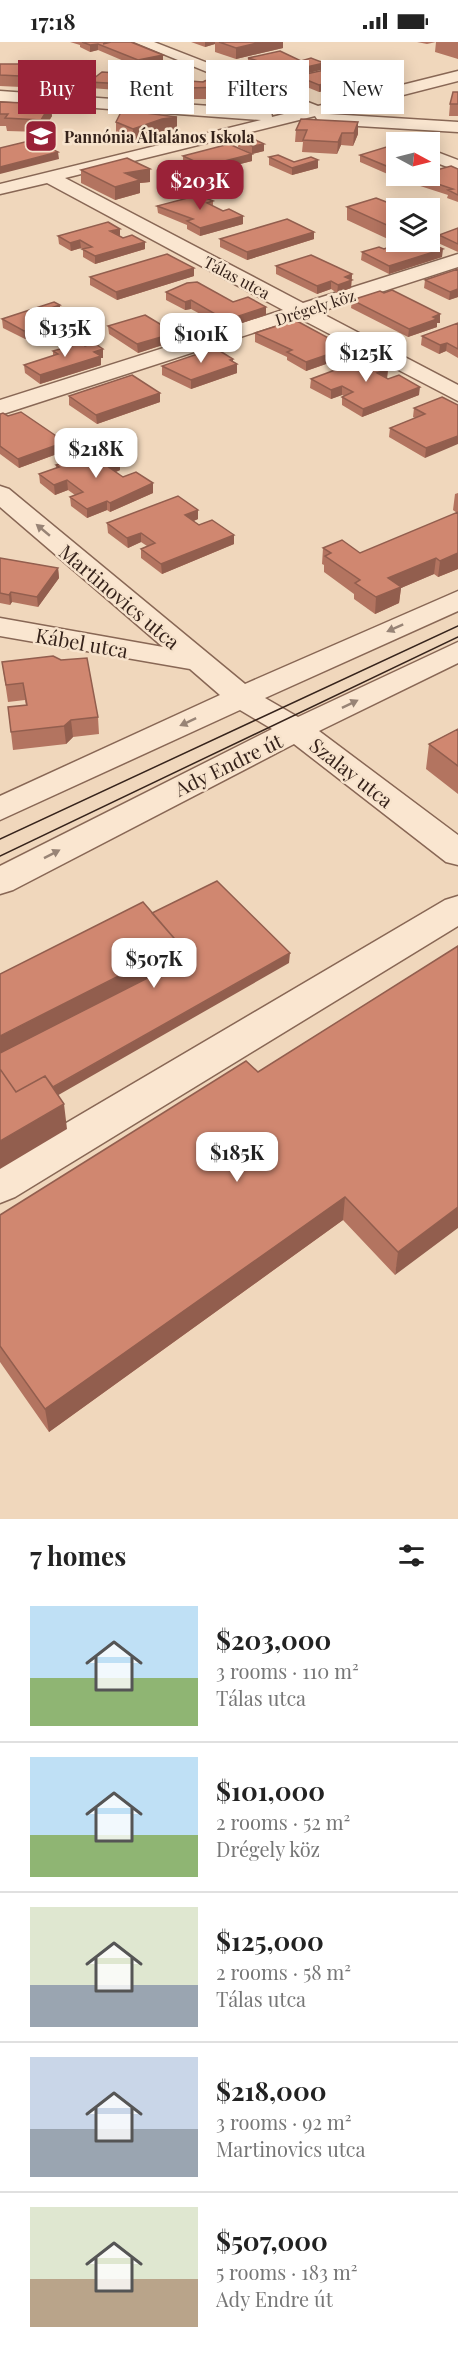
<!DOCTYPE html>
<meta charset="utf-8">
<style>
body{margin:0;font-family:"Playfair Display",serif;background:#f6f6f6;color:#222;height:100vh;display:flex;flex-direction:column;font-size:22px;white-space:nowrap}
*{box-sizing:border-box;margin:0}
p{font-size:20px;color:#767676}
.icon{flex:none;width:33px;height:33px;fill:none;stroke:currentColor;stroke-width:2;stroke-linecap:round;stroke-linejoin:round}
.map{position:relative;height:1477px;overflow:hidden}
.side{display:flex;flex-direction:column;background:#fff;flex:1}
.side>*{flex:none}
.guide{position:absolute;left:18px;top:18px;width:423px;height:54px;display:flex;gap:12px}
.needle{width:39px;rotate:97deg}
.buttons{position:absolute;left:386px;top:90px;display:grid;gap:12px}
.buttons a{display:grid;place-items:center;width:54px;height:54px;border-radius:0px;background:#fff;box-shadow:0 3px 15px #0003;font-size:30px}
.price{position:absolute;translate:-50% -51px;padding:0 14px;border-radius:12px;background:#fff;color:#222;font-size:20px;line-height:39px;filter:drop-shadow(0 2px 3px #0008)}
.price::after{content:'';position:absolute;left:50%;top:36px;width:18px;height:14px;margin-left:-9px;background:inherit;clip-path:polygon(0 0,100% 0,50% 100%)}
.price.selected{background:#9a2238;color:#fff}
ul{padding:0;list-style:none}
li{display:flex;align-items:center;gap:18px;height:150px;padding:0 30px}
li+li{border-top:2px solid #e0e0e0}
li span{display:grid;place-items:center;flex:none;width:168px;height:120px;border-radius:0px;color:#555}
li>.icon{margin-inline-start:auto}
span .icon{width:72px;height:72px;fill:#fffc;stroke-width:1}
li b{font-size:26px}
h2{display:flex;justify-content:space-between;align-items:center;height:72px;padding:0 30px;font-size:26px}
.chip{padding:0 21px;border-radius:0px;background:#fff;box-shadow:0 3px 15px #0003;font-size:21px;line-height:54px}
.chip.selected{background:#9a2238;color:#fff}
.status{display:flex;justify-content:space-between;align-items:center;height:42px;padding:0 30px;background:#fff;direction:ltr}
.status svg{height:16px;fill:currentColor}
.map>svg:first-child{display:block}
.lines{fill:none;stroke-linecap:round;stroke-linejoin:round}
.minor-casing{stroke:#886755;stroke-width:3}
.minor{fill:#fae6d0;fill-rule:evenodd}
.tram{stroke:#36231b;stroke-width:1.5}
.wall{fill:#b37460}
.shaded-wall{fill:#925e4e}
.building{fill:#d08770;stroke:#925e4e;stroke-width:1.5}
.oneway{fill:#988476}
.labels{text-anchor:middle;dominant-baseline:central;stroke-width:5;stroke-linejoin:round;paint-order:stroke}
.far-poi-label{font-size:16px;font-weight:bold;fill:#36231b;stroke:#f7e3cc;text-anchor:start}
.far-street-label{font-size:16px;fill:#36231b;stroke:#f7e3cc}
.street-label{font-size:20px;fill:#36231b;stroke:#f7e3cc}
</style>
<div class="status"><b>17:18</b><svg viewBox="0 0 49 12"><path d="M0 12V9h3v3zM5 12V6h3v6zM10 12V3h3v9zM15 12V0h3v12zM26 1h20v11H26zM47 4h2v5h-2z"/></svg></div>
<div class="map">
<svg width="458" height="1477" viewBox="0 0 458 1477">
<rect width="100%" height="100%" fill="#f0d7bc"/>
<g class="lines">
<!-- minor casing -->
<g class="minor-casing">
<path id="minor" d="M134,0H154L318,64L458,29V39L329,72L458,80V90L325,82L319,80L315,74L65,136L303,261L458,212V225L319,270L458,343V359L299,276L0,373V358L283,268L47,141L0,152V142L261,78L0,59V49L265,68L271,70L272,75L300,68Z
M429,107L458,118V129L429,118Z
M0,444L9,447L245,642L458,549V569L265,656L298,675L458,600V621L319,689L458,793V823L446,820L294,702L13,848L0,852V824L272,687L240,668L0,778V754L220,653L190,627L0,594V576L163,605L0,465Z
M458,854V884L15,1155L0,1161V1120L445,858Z"/>
</g>
<!-- minor -->
<use href="#minor" class="minor"/>
<!-- tram -->
<path class="tram" d="M0,797L458,584
M0,814L458,595"/>
</g>
<!-- wall -->
<path class="wall" d="M70,0H131L163,13V19L138,25L98,8L90,10L80,5V3Z
M191,0H283V6L236,17L215,10V2L205,5Z
M417,0H458V17L435,10L436,0L427,2Z
M248,16L301,19L324,21V27L285,37L272,32V30L248,23Z
M0,22L34,33L21,45L0,44Z
M210,30L248,35V47L228,57H187V46L210,36Z
M374,30V36L319,50L297,41V34Z
M148,33L151,42L145,50L90,46L89,40Z
M458,50V74H449L450,62Z
M0,60L52,74L42,90L7,89L6,84H0Z
M177,75V87L162,89L133,99L116,92V80Z
M301,77L358,92L353,104L341,103L337,112L302,110L303,100H295L296,88Z
M238,98L264,109L252,112L238,105Z
M396,104V134H411L399,137L360,120V113Z
M252,112V119L205,131L183,121V114Z
M269,115L294,120L318,118V126L292,133L269,123Z
M150,127V140L140,141V151L115,158L81,141V128Z
M458,127V160L447,156L448,153L414,142V134Z
M213,159V164L223,169L243,174V182L200,194L187,187V183L158,171L157,164Z
M347,165L402,166L390,198L347,178Z
M458,186V210L438,201L439,193Z
M314,190V197L247,218L220,205V197Z
M58,194H120L145,207L95,222L83,215V207L81,206L71,209L59,202Z
M384,207L442,215L389,232L361,218L362,210Z
M276,224L352,232L351,246L337,251L331,247L317,252L276,232Z
M458,227V255L449,258L424,246L425,238Z
M194,234L117,258L90,243V235Z
M166,250L233,260L266,273L233,284L229,282L222,284L191,267L185,268L166,258Z
M384,251L440,272V281H437V285L408,295L351,266L352,258Z
M60,271L54,273L61,285L25,297L3,286L2,277Z
M458,281V316L446,309L439,312L421,303L422,294Z
M108,284L175,291V299L138,311L109,292Z
M255,291L346,315L306,329L287,318V315L255,300Z
M53,309L103,316H101V323L40,342L25,331L24,323L53,314Z
M233,317V320L237,322V331L191,347L162,333V324Z
M388,327L387,336L386,337L419,353L362,375L342,363V355L344,354L342,353L331,357L310,346L311,337Z
M160,351V360L97,382L69,363V354Z
M458,363L425,416L389,395L390,386L415,376L413,375L414,366Z
M0,372L65,409L19,426L0,412Z
M56,423L120,428L116,430L123,435L153,441V451L110,470L107,468L87,476L71,464L70,455L75,453L68,448L55,453L40,441L39,432L56,426Z
M458,451V527L438,535L434,532L401,546L399,561L375,572L354,557V552L324,530V523L322,522L323,506L360,511L457,471L453,468L455,452Z
M198,477L193,479L234,502L162,532L141,516V507L147,504L141,500L128,506L108,491L107,481Z
M0,516L58,526L59,536L38,565L12,560L10,563L0,561Z
M2,620L98,675L99,692L73,695L66,702L13,708L8,665L26,664L25,658L8,660Z
M458,687V752L426,727L429,702Z
M458,904L395,1233L343,1178L49,1390L0,1320V1173L258,1030Z"/>
<!-- shaded-wall -->
<path class="shaded-wall" d="M205,0H215V2L205,5Z
M262,0H283V6L236,17V6Z
M98,2V8L90,10V3Z
M163,13V19L138,25V18Z
M324,21V27L285,37V30Z
M33,22L34,33L21,45L20,34Z
M374,30V36L319,50V43Z
M148,33V38L151,35V42L145,50V43Z
M248,35V47L228,57V45Z
M51,62L52,74L42,90L41,78Z
M177,75V87L162,89L133,99V87L162,77Z
M358,80V92L353,104L354,91Z
M342,91L341,103L337,112L338,100Z
M264,102V109L252,112V104Z
M58,110L59,117L0,132V125Z
M252,112V119L205,131V124Z
M318,118V126L292,133V126Z
M435,120V127L429,128V121Z
M150,127V140L140,141V151L115,158V145L125,131Z
M400,134H411L399,137Z
M243,174V182L200,194V186Z
M396,183V196L390,198L391,185Z
M120,187V194L110,189Z
M314,190V197L247,218V210Z
M80,198L81,206L71,209L70,201Z
M145,200V207L95,222V214Z
M443,207L442,215L389,232V224Z
M194,226V234L117,258L116,250Z
M352,232L351,246L337,251L338,243L345,235Z
M331,239V247L317,252V244Z
M458,247V255L449,258L450,250Z
M191,258V267L185,268V260Z
M60,263V271L45,276V268Z
M266,265V273L233,284V276Z
M440,272V281H437V285L408,295L409,287L433,275Z
M229,273V282L222,284V276Z
M60,276L61,285L25,297L24,289Z
M175,291V299L138,311L137,302Z
M447,301L446,309L439,312L440,303Z
M347,306L346,315L306,329V320Z
M103,307V316H101V323L40,342V333L94,310Z
M233,317V324L237,322V331L191,347V338Z
M388,327L387,336L377,340V331Z
M342,344V353L331,357V348Z
M420,345L419,353L362,375L363,367Z
M160,351V360L97,382L96,373Z
M458,394V402L425,416L426,406Z
M65,400V409L19,426L18,417Z
M120,419V428L108,433L107,424Z
M67,438L68,448L55,453L54,443Z
M153,441V451L110,470V461Z
M107,459V468L87,476V467Z
M198,468V477L185,483V473Z
M141,491V500L128,506L127,496Z
M234,493V502L162,532L161,522Z
M458,511V527L438,535L440,519Z
M436,516L434,532L401,546L399,561L375,572L376,555L388,536Z
M58,526L59,536L38,565L37,555Z
M11,550L12,560L10,563L9,553Z
M71,678L73,695L66,702L64,684Z
M180,903L181,929L0,1022V994Z
M290,911L289,921L20,1075L18,1065Z
M64,1062L67,1087L0,1127V1099Z
M345,1155L343,1178L49,1390L45,1367Z
M458,1165V1186L395,1233L398,1210Z"/>
<!-- building -->
<path class="building" d="M82,0H109L103,2L111,0H131L163,13L138,18L98,2L90,3Z
M219,0H262L236,6Z
M280,9L301,19L311,16L324,21L285,30L272,25L276,24L248,16Z
M0,22H33L20,34L0,33Z
M352,22L374,30L319,43L297,34Z
M227,26L248,35L228,45L187,46L190,39L203,40L217,33L210,30Z
M102,30L148,33L147,35H151L145,43L89,40Z
M453,50H458V62H450Z
M0,60L51,62L41,78L5,76L8,72H0Z
M122,68L177,75L162,77L133,87L116,80Z
M301,77L358,80L354,91H342L338,100L303,98L307,88H296Z
M249,95L264,102L252,104L238,98Z
M33,98L58,110L0,125V106Z
M229,102L252,112L205,124L183,114Z
M393,103L396,104V128L360,113Z
M278,113L294,120L311,115L318,118L292,126L269,115Z
M127,116L150,127L125,131L140,138L115,145L81,128Z
M429,117L435,120L429,121Z
M451,124L458,127V153L448,148L453,147L414,134H429V130Z
M199,153L213,159L207,161L223,169L229,167L243,174L200,186L187,179L193,177L157,164Z
M376,156L402,166H396V183L391,185L347,165Z
M287,177L314,190L247,210L220,197Z
M108,180L120,187L110,189L123,196L132,193L145,200L95,214L82,207L92,205L80,198L70,201L58,194Z
M458,186V202L439,193Z
M402,200H427L443,207L389,224L362,210L379,205L384,207Z
M167,212L194,226L116,250L90,235Z
M311,213L352,232L345,235L352,238L338,243L331,239L317,244L276,224Z
M458,227V247L450,250L425,238Z
M197,240L233,260L248,255L266,265L233,276L229,273L222,276L191,258L185,260L166,250L187,241Z
M392,248L440,272L433,275L437,277L409,287L352,258L380,249L384,251Z
M54,260L60,263L45,268L60,276L24,289L2,277Z
M145,273L175,291L137,302L108,284Z
M295,278L347,306L306,320L287,310L292,308L255,291Z
M458,281V307L447,301L440,303L422,294Z
M81,301L85,304L94,301L103,307L94,310L101,314L40,333L24,323L58,312L53,309Z
M215,306L233,317L230,318L237,322L191,338L162,324Z
M367,316L388,327L377,331L388,337L399,333L420,345L363,367L342,355L353,350L342,344L331,348L311,337Z
M132,333L160,351L96,373L69,354Z
M442,355L458,363V394L426,406L390,386L425,372L414,366Z
M21,370L65,400L18,417L0,404V372L3,371L8,374Z
M104,408L120,419L107,424L123,435L136,430L153,441L110,461L107,459L87,467L70,455L83,450L67,438L54,443L39,432L59,425L56,423Z
M178,454L198,468L185,473L199,483L212,478L234,493L161,522L141,507L155,501L141,491L127,496L107,481Z
M458,470V511L440,519L436,516L388,536L401,545L376,555L355,541L360,538L325,514L331,511L323,506L342,498L360,511Z
M0,516L58,526L37,555L11,550L9,553L0,551Z
M53,614L61,618L87,616L98,675L71,678L64,684L11,690L8,665L27,663L23,641L6,643L2,620Z
M458,687V724L429,702Z
M217,839L290,911L53,1045L45,1034L16,1050L0,1027V1011L181,919L171,908L180,903L152,871Z
M143,860L180,903L0,994V932Z
M458,904V1165L398,1210L345,1155L45,1367L0,1304V1173L246,1019L258,1030Z
M0,1027L16,1050L45,1034L64,1062L0,1099Z"/>
<!-- one-way arrows -->
<defs><path id="oneway-solid" d="M-6-.8H1V-3.2L6.5 0L1 3.2V.8H-6Z" transform="scale(1.5)"/></defs>
<g class="oneway">
<use href="#oneway-solid" transform="translate(43 488) rotate(-140)"/>
<use href="#oneway-solid" transform="translate(395 586) rotate(156)"/>
<use href="#oneway-solid" transform="translate(350 662) rotate(-26)"/>
<use href="#oneway-solid" transform="translate(188 680) rotate(155)"/>
<use href="#oneway-solid" transform="translate(52 812) rotate(-27)"/>
</g>
<!-- icons -->
<defs>
<g id="school-square" transform="scale(1.725)"><rect x="-9" y="-9" width="18" height="18" rx="4" fill="#9a2238" stroke="#f7e3cc"/><path d="M0-5L7-2L0 1L-7-2ZM-4 1L0 2.5L4 1V4Q0 6-4 4Z" fill="#fff"/></g>
</defs>
<g fill-rule="evenodd">
<use href="#school-square" x="41" y="94"/>
</g>
<g class="labels">
<!-- far-poi labels -->
<g class="far-poi-label">
<text x="64" y="94">Pannónia Általános Iskola</text>
</g>
<!-- far-street labels -->
<g class="far-street-label">
<text transform="translate(237 235) rotate(28)">Tálas utca</text>
<text transform="translate(315 265) rotate(-18)">Drégely köz</text>
</g>
<!-- street labels -->
<g class="street-label">
<text transform="translate(120 554) rotate(40)">Martinovics utca</text>
<text transform="translate(82 600) rotate(10)">Kábel utca</text>
<text transform="translate(228 722) rotate(-26)">Ady Endre út</text>
<text transform="translate(352 730) rotate(38)">Szalay utca</text>
</g>
</g>
</svg>
<div class="buttons">
<a><svg class="needle" viewBox="-14 -14 28 28"><path d="M0-13l5 13h-10z" fill="#e53935"/><path d="M0 13l5-13h-10z" fill="#767676"/></svg></a>
<a><svg class="icon" aria-label="layers" viewBox="0 0 24 24"><path d="M12 4l9 5-9 5-9-5zM3 14l9 5 9-5"/></svg></a>
</div>
<b class="price selected" style="left:200px;top:169px">$203K</b>
<b class="price" style="left:65px;top:316px">$135K</b>
<b class="price" style="left:201px;top:322px">$101K</b>
<b class="price" style="left:366px;top:341px">$125K</b>
<b class="price" style="left:96px;top:437px">$218K</b>
<b class="price" style="left:154px;top:947px">$507K</b>
<b class="price" style="left:237px;top:1141px">$185K</b>
<div class="guide">
<a class="chip selected">Buy</a>
<a class="chip">Rent</a>
<a class="chip">Filters</a>
<a class="chip">New</a>
</div>
</div>
<section class="side">
<h2>7 homes<svg class="icon" aria-label="filters" viewBox="0 0 24 24"><path d="M4 7h16M4 17h16"/><circle cx="9" cy="7" r="2"/><circle cx="15" cy="17" r="2"/></svg></h2>
<ul>
<li><span style="background:linear-gradient(#bfe0f5 60%,#8fb573 0)"><svg class="icon" aria-label="home" viewBox="0 0 24 24"><path d="M3 11l9-7 9 7M6 9v11h12V9"/></svg></span><div><b>$203,000</b><p>3 rooms · 110 m²</p><p>Tálas utca</p></div></li>
<li><span style="background:linear-gradient(#bfe0f5 65%,#8fb573 0)"><svg class="icon" aria-label="home" viewBox="0 0 24 24"><path d="M3 11l9-7 9 7M6 9v11h12V9"/></svg></span><div><b>$101,000</b><p>2 rooms · 52 m²</p><p>Drégely köz</p></div></li>
<li><span style="background:linear-gradient(#dfe7d0 65%,#9aa5b1 0)"><svg class="icon" aria-label="home" viewBox="0 0 24 24"><path d="M3 11l9-7 9 7M6 9v11h12V9"/></svg></span><div><b>$125,000</b><p>2 rooms · 58 m²</p><p>Tálas utca</p></div></li>
<li><span style="background:linear-gradient(#c9d6e8 60%,#9aa5b1 0)"><svg class="icon" aria-label="home" viewBox="0 0 24 24"><path d="M3 11l9-7 9 7M6 9v11h12V9"/></svg></span><div><b>$218,000</b><p>3 rooms · 92 m²</p><p>Martinovics utca</p></div></li>
<li><span style="background:linear-gradient(#dfe7d0 60%,#b9a48a 0)"><svg class="icon" aria-label="home" viewBox="0 0 24 24"><path d="M3 11l9-7 9 7M6 9v11h12V9"/></svg></span><div><b>$507,000</b><p>5 rooms · 183 m²</p><p>Ady Endre út</p></div></li>
</ul>
</section>
